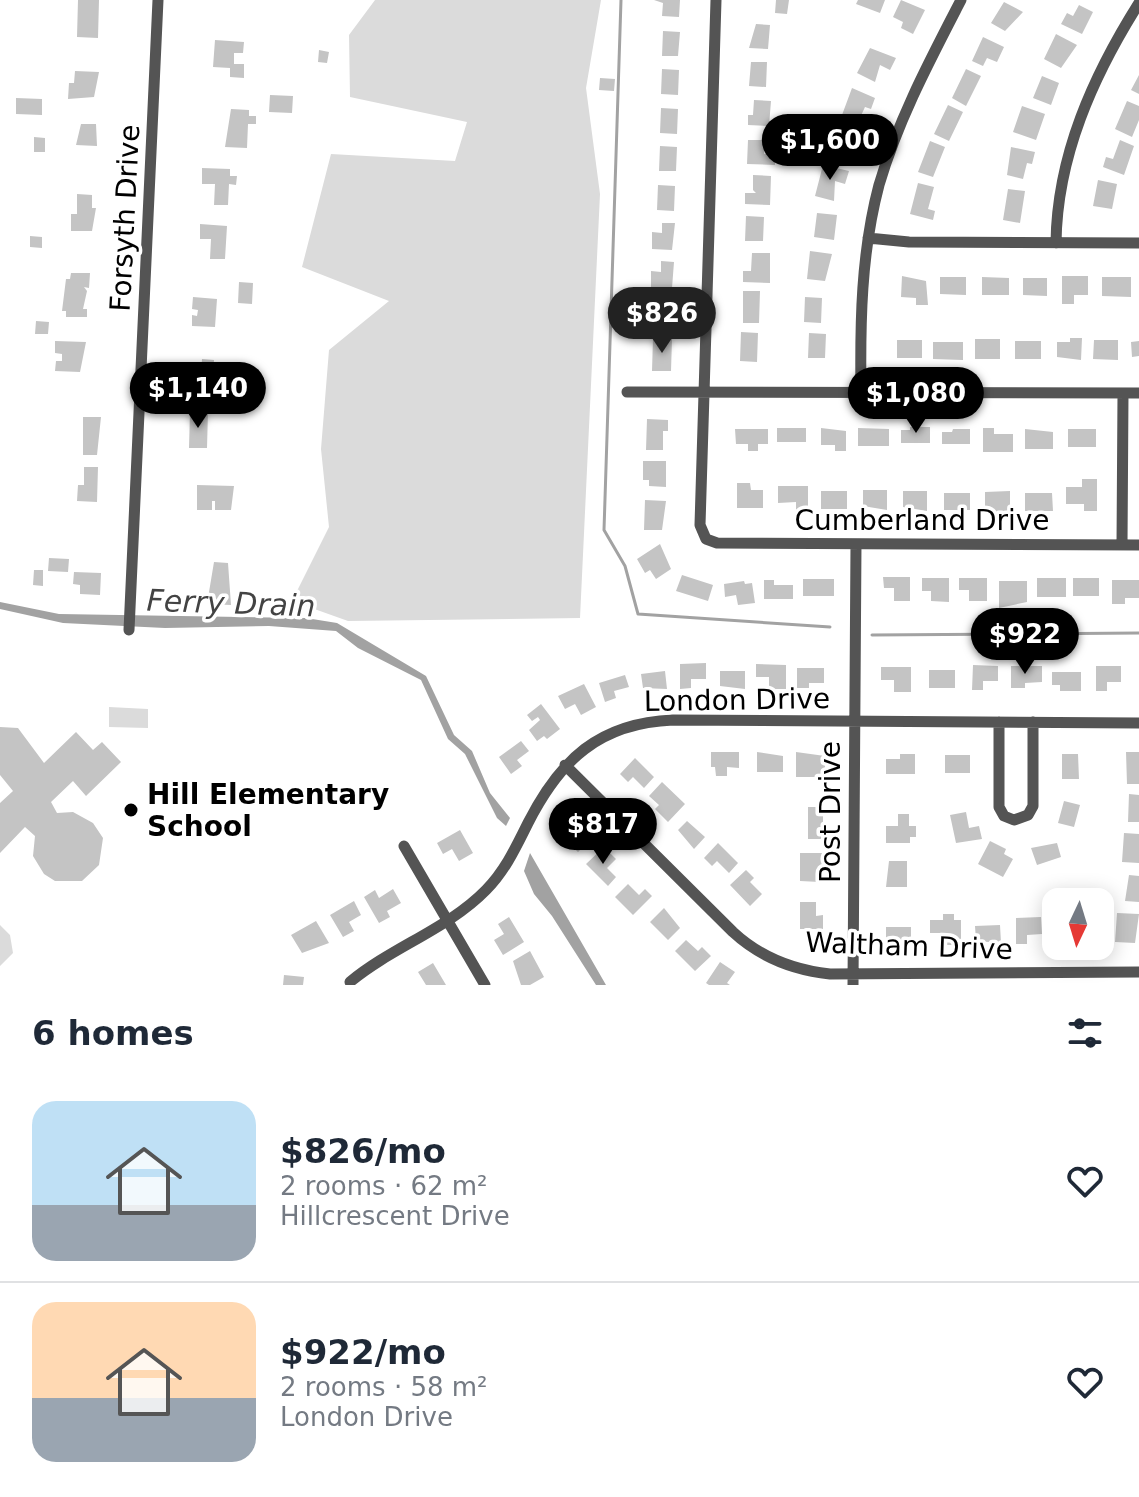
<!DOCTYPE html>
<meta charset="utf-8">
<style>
body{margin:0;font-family:"DejaVu Sans",sans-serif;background:#f6f6f7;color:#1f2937;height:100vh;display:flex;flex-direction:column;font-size:30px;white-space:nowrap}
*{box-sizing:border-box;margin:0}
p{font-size:26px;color:#747a83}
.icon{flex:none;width:44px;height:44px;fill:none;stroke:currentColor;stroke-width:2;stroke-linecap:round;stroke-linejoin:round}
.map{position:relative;height:985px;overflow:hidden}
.panel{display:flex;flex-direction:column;background:#fff;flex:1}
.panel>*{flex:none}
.needle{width:52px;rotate:184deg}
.fabs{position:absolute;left:1042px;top:888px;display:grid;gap:16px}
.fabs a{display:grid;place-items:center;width:72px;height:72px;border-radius:16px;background:#fff;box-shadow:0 4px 20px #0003;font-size:40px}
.price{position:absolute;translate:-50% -68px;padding:0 18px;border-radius:28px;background:#000;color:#fff;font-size:26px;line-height:52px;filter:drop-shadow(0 2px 4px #0008)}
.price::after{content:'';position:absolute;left:50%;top:48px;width:24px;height:18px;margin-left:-12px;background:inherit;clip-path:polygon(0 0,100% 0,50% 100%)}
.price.active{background:#222;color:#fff}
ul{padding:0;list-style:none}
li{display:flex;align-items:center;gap:24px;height:200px;padding:0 32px}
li+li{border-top:2px solid #e0e1e3}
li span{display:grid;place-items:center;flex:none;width:224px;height:160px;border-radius:24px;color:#555}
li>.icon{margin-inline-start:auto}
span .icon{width:96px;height:96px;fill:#fffc;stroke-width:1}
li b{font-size:34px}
h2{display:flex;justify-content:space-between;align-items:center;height:96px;padding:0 32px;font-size:34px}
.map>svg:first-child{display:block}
.green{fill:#dbdbdb}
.water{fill:#a2a2a2}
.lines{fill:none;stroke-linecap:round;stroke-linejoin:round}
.stream{stroke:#a2a2a2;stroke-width:3}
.building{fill:#c4c4c4}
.street{stroke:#545454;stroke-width:11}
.poi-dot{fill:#000;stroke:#fff;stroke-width:3}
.labels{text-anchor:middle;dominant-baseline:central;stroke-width:7;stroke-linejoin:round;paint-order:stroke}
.street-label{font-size:28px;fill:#000;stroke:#fff}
.poi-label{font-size:28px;font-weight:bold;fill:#000;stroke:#fff;text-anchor:start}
.water-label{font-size:30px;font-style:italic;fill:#434343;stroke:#fff}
</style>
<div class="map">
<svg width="1139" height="985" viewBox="0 0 1139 985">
<rect width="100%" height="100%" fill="#fff"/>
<!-- green -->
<path class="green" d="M375,0H601L586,88L600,194L580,618L348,621L292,601L329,527L321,449L329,350L389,301L302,267L331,154L455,161L467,122L350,97L349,35Z
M109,707L148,709V728L109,727Z
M0,925L10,935L13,953L0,966Z"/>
<!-- water -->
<path class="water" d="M0,602L59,614L306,618L337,623L426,676L454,735L472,751L490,793L510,818L506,826L497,818L465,754L448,739L421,680L358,648L336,631L269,626L165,628L63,623L0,609Z
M530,853L606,985H596L552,916L534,894L524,871Z"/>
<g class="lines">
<!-- stream -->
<path class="stream" d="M621,0L604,530L625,566L638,614L830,627
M872,635L1139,633"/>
</g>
<!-- building -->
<path class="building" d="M78,0H99L98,38L77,37Z
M654,0H680L679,17L662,16L663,3Z
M776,0H789L787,14L775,13Z
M858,0H885L880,13L856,4Z
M901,0L925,10L913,34L901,28L903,22L893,17Z
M1004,2L1023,12L1005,31L991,23Z
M1079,5L1093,12L1082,34L1061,24L1067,13L1073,16Z
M756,24L770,25L768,49L749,48Z
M663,31L680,32L678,56H662Z
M1056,34L1077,45L1061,68L1044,59Z
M983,37L1004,47L997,62L987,58L983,66L972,61Z
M215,40L244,42L243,53H234V64H244V78L230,77V68L213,67Z
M870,48L896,58L890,70L880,65L875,82L857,73Z
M319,50L329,52L327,63L318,62Z
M751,62H767L766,87L749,86Z
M662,69L679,70L678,95L661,94Z
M966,69L981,76L966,106L952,98Z
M75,71L99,72L94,97L68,99L69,83H74Z
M1139,75V94L1131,90Z
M1042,76L1059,83L1051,105L1033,98Z
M600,78L615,79L614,91L599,90Z
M852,88L875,98L871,109L865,107L858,122L842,115Z
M270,95L293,96L292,113L269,112Z
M16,98L42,99V115L16,114Z
M754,100L771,101L769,126L748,125V115H753Z
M1127,101L1139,106V120L1132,137L1115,129Z
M948,105L963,112L949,141L934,134Z
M1022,106L1045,114L1036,140L1013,132Z
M661,108L678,109L677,134L660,133Z
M231,109L249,110V116H256V124H248L247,148L225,147Z
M81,124H96L97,146L76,145Z
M844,128L861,134L851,162L834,156Z
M34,137L45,138V152H34Z
M748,140H765L764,154H775V165L747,164Z
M1120,140L1134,146L1124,175L1103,167L1106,157L1113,159Z
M930,141L945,147L933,177L918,172Z
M660,146L677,147L676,171H659Z
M1011,147L1035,152L1032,164L1027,163L1023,179L1007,175Z
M823,165L849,171L845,184L835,181L834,201L815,196Z
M202,168L230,169V176H237L236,185L229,184L228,205H214L215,184H202Z
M753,175L771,176L770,205L745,204V193H756L753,190Z
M1098,180L1117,184L1112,209L1093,206Z
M918,183L934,187L928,209L935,211L933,220L910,214Z
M658,185L675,186L674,211L657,210Z
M1008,189L1025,191L1020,223L1003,220Z
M77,194L92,195V208H96L92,231H71V214H77Z
M817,213L837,215L834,240L814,237Z
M746,216L764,217L763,241H745Z
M662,223H675L672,250L652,249V232L662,233Z
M200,224L227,226L225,259H210L211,239H200Z
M30,236L42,237V248L30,247Z
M810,251L832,254L825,281L807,279Z
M752,253H770V283L743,282V271H751Z
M661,261L674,262L672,288H651V271L661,272Z
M71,273H90L89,288L84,287L87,291L83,309H87V317H66V311H62L66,279H70Z
M902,276L926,281L928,305H916V298L901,297Z
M1062,276H1088V295H1074V304H1062Z
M940,277H966V295L940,294Z
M982,277L1009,278V295H982Z
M1102,277H1131V297L1102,296Z
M1023,278H1047V296L1023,295Z
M239,282L253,283L252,304L238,303Z
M743,291H760L759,323H743Z
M193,297L217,299L215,327L192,326V315L197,316L198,310L192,309Z
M805,297L822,298L821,323L804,322Z
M654,300L674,301L670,327L651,326Z
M36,321L49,322L48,334H35Z
M741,332L758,333L757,362L740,361Z
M809,333L826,334L825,358H808Z
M653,338L672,339L671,371H652Z
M1070,338H1082L1081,360L1057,357V342H1070Z
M975,339H1000V359H975Z
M897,340H922V358H897Z
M1094,340H1118V360L1093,359Z
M55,341L86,342L80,372L55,371L56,361H62V354L55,353Z
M1015,341H1041V359H1015Z
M1139,341V356L1132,357L1131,342Z
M933,342H963V360L933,359Z
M202,359L214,360L213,372L207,371L212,389L196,388L184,381V373L201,374Z
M190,411H208L207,448H189Z
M83,417H101L97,455H83Z
M647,419L668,420V431H663V450H646Z
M910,427H930V443H901V430H910Z
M777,428H806V442H777Z
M821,428L846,431V451H835V445H821Z
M858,428L889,429V446H858Z
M983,428H994V434H1013V452H983Z
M735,429H768V444H758V451H748V444H736Z
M953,429H970V444H942V432H952Z
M1025,429L1053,432V449H1025Z
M1068,429H1096V447H1068Z
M643,461H666V487L649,486V480H643Z
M84,467H98L97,502L77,501L78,485H84Z
M1082,479H1097V511H1084V504H1066V487H1082Z
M737,483H750L751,490H763V508H737Z
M197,485L234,486L231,510H215V501H212V510H197Z
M778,486H808V509L796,510V502L778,503Z
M863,490H887V510L863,506Z
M821,491H847V509H821Z
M903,491H927V511L903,507Z
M1010,491V513H985V492Z
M944,493H970V510H944Z
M1025,493H1052L1053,511H1025Z
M645,500L666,501L662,530H644Z
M660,544L671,569L656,579L650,570L645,573L637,559Z
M49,558L69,559L68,572L48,571Z
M214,562L228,563L231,605L207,604Z
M34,570H43V586L33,585Z
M74,572L101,573L100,595L80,594V585L73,584Z
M682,575L713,585L708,601L676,591Z
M883,577H910V601H894V588H884Z
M922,578H949V602L931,601V591H922Z
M959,578H987V601H969V590H959Z
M1037,578H1066V597H1037Z
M1073,578H1099V596H1073Z
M803,579H834V596H803Z
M764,580H774V585H793V599H764Z
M1112,580H1139V598H1125V604H1112Z
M744,581L745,584L752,583L755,603L738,605L736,595L725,597L724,584Z
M999,581H1027V602L999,608Z
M706,663V679H691V688L680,689V664Z
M756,664L786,665V689H769V677H756Z
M973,665L998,666V681H983V690H972Z
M1011,666H1042V682L1025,683V688H1011Z
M1096,666H1121V682H1107V691H1096Z
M881,667H911V692H894V680H881Z
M797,668H824V683H809V688H797Z
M929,670H955V688H929Z
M665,671L667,689L643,688L641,674Z
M720,671H745V689L720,686Z
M1052,672H1081V691H1060V685H1052Z
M625,675L629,687L614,691L616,698L605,702L599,683Z
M584,684L596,707L581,715L575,704L565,709L558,696Z
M541,704L560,729L547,739L544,736L537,741L529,730L540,720L538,717L532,721L527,715Z
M0,727L18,728L44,763L76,732L93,750L102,742L121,762L86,796L73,781L51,802L57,813L73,812L93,823L103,838L99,865L82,881H55L44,874L33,856L35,836L25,827L0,853V803L13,791L0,775Z
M521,741L529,751L517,760L522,766L511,774L499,757Z
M711,752H739V768L727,767V776H716L715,767H711Z
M757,752L783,756V772H757Z
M796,752L825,756V777H796Z
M1126,752H1139V784H1127Z
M900,754H915V774H886V759H900Z
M1062,754H1078L1079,779H1062Z
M945,755H970V773H945Z
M635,758L654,777L644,788L633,777L628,782L620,774Z
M662,782L685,804L668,822L655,809L659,805L649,796Z
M1129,794L1139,795V822H1128Z
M1064,801L1080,805L1074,827L1058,823Z
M808,807H823V839H808Z
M966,812L969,828L979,826L982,839L956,843L950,815Z
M898,814H909V826H916V837H910V843H886V826H898Z
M687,821L705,837L694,849L678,830Z
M568,822L579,833L584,828L593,837L578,852L558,833Z
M460,830L473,853L459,861L452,849L443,854L437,843Z
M1124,833L1139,834V863L1122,862Z
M990,841L1006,849L1004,854L1013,859L1003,877L978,864Z
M718,843L738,863L729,873L717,861L712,866L704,858Z
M1057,843L1061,857L1037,865L1031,848Z
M604,847L616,859L607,868L616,877L608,886L586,864Z
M800,853H824L820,882L800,881Z
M889,861H907V887H886Z
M746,870L754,878L750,882L762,894L750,906L730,885Z
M1129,875L1139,876V902L1125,901Z
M628,884L639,895L645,889L652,896L633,915L615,897Z
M393,889L401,903L387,911L390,917L379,923L364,897L375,890L379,898Z
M354,901L361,915L349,922L354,931L343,937L330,915Z
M800,902H816V916L823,915V929H800Z
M664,908L680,928L668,940L650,922Z
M1117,913L1139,914L1135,943L1115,942Z
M943,914H954V920H961V945H943V933H930V920H943Z
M509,917L524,942L503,955L494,940L504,934L498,924Z
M1041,917L1042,934L1027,935V944H1016V918Z
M316,921L329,943L302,953L291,935Z
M1000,925L1001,943L976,941L975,926Z
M886,927H911V944L886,940Z
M686,940L698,951L702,947L711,956L695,971L675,951Z
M530,951L544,977L530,985H521L513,961Z
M720,962L735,972L727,983L730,985H709L706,983Z
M433,963L446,985H426L418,972Z
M284,975L304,977L303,985H283Z"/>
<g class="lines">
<!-- street -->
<path class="street" d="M716,0L700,525L706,539L717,543L1139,545
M868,238L909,242L1139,243
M1056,243C1057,156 1093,76 1139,3
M627,392L1139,393
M861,393C860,323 861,253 879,185C898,120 930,60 961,0
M1122,545L1123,394
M129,630L158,0
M999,722V807L1004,816L1014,820L1028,815L1033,806V722
M565,765L733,932C760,957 793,970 830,974L1139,972
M404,846L485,985
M350,982C392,947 448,929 486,890C505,871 516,847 528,823C560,760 599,723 673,720L1139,723
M853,985L856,544"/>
</g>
<!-- markers -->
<circle class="poi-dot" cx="131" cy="810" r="8"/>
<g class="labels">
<!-- street labels -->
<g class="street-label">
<text transform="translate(125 218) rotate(-87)">Forsyth Drive</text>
<text x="922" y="520">Cumberland Drive</text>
<text transform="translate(737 700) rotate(-1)">London Drive</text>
<text transform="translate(830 812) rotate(-90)">Post Drive</text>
<text transform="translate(909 946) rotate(2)">Waltham Drive</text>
</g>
<!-- poi labels -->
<g class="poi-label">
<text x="147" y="794">Hill Elementary<tspan x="147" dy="32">School</tspan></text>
</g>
<!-- water labels -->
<g class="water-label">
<text transform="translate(231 603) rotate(2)">Ferry Drain</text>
</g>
</g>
</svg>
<div class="fabs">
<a><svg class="needle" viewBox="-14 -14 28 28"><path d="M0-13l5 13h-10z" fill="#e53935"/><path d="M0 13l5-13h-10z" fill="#747a83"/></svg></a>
</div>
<b class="price" style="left:830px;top:182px">$1,600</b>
<b class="price active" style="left:662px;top:355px">$826</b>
<b class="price" style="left:198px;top:430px">$1,140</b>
<b class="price" style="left:916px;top:435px">$1,080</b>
<b class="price" style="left:1025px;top:676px">$922</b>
<b class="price" style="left:603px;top:866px">$817</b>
</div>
<section class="panel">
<h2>6 homes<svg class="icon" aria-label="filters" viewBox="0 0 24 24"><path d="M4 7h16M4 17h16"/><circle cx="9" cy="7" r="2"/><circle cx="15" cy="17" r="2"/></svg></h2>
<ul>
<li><span style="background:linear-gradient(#bfe0f5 65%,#9aa5b1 0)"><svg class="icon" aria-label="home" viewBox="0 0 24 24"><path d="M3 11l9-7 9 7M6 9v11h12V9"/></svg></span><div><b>$826/mo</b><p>2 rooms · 62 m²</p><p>Hillcrescent Drive</p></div><svg class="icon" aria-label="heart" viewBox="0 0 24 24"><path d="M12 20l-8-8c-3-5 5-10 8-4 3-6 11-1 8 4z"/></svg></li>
<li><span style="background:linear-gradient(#ffd9b3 60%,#9aa5b1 0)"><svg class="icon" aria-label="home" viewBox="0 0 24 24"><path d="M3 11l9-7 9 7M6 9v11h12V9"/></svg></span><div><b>$922/mo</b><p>2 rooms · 58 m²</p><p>London Drive</p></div><svg class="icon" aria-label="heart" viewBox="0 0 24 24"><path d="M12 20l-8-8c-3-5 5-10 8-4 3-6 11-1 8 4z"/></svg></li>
</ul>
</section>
